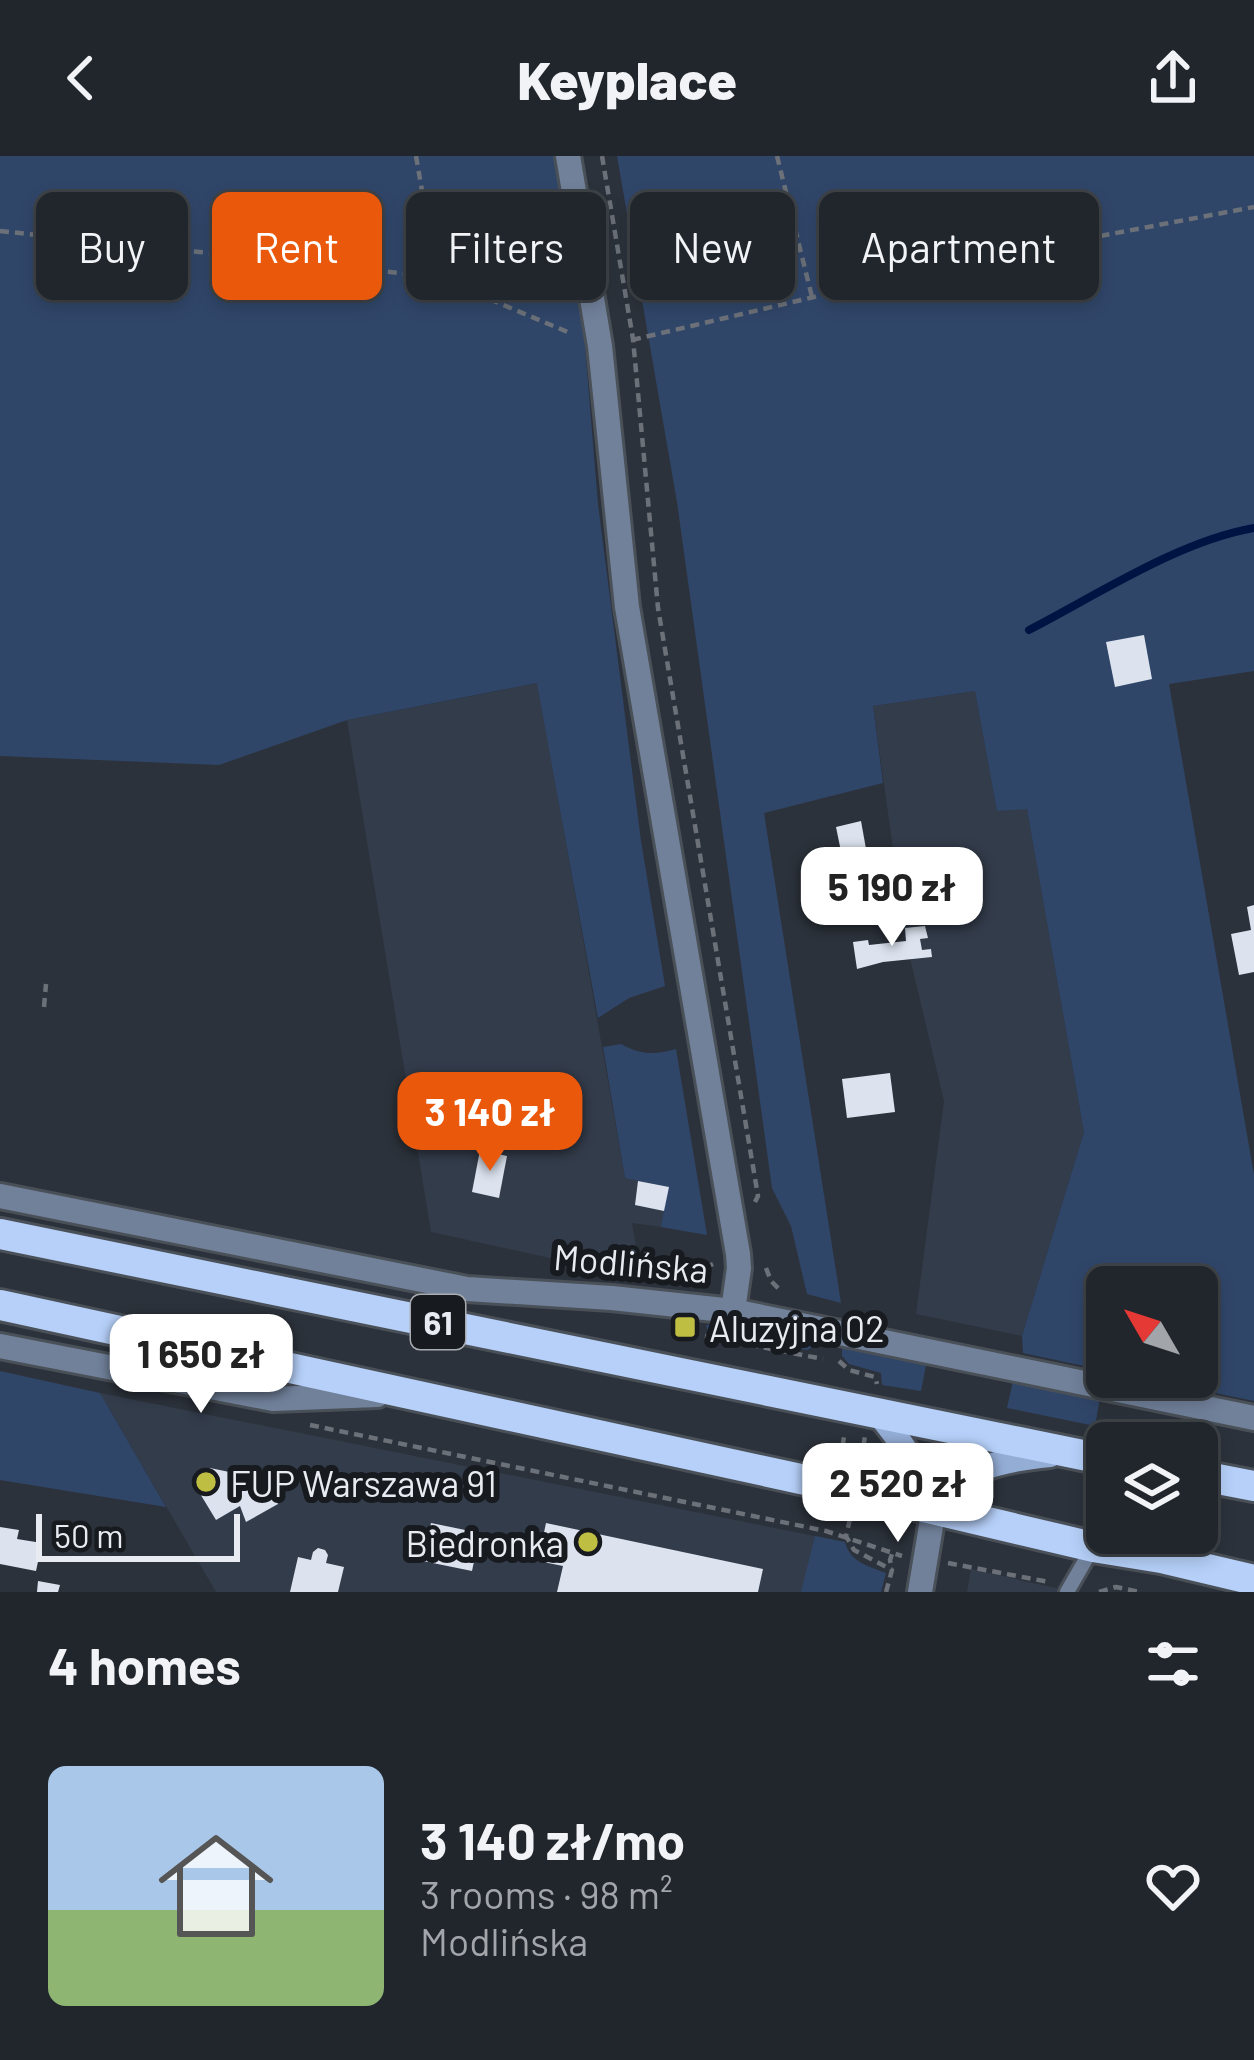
<!DOCTYPE html>
<html lang="en">
<head>
<meta charset="utf-8">
<style>
  :root { --surface:#21262c; --page:#292e34; --text:#f1f3f6; --muted:#a2a5a9; --line:#3e4348; --accent:#ea580c }
  body { margin:0; font-family:Barlow,sans-serif; background:var(--page); color:var(--text); height:100vh; display:flex; flex-direction:column; font-size:45px; white-space:nowrap }
  * { box-sizing:border-box; margin:0 }
  p { font-size:39px; color:var(--muted) }
  .icon { flex:none; width:66px; height:66px; fill:none; stroke:currentColor; stroke-width:2; stroke-linecap:round; stroke-linejoin:round }
  .map { position:relative; height:1436px; overflow:hidden }
  .sheet { display:flex; flex-direction:column; background:var(--surface); flex:1 }
  .sheet>* { flex:none }
  .guide { position:absolute; left:36px; top:36px; width:1182px; height:108px; display:flex; gap:24px }
  .needle { width:78px; rotate:309deg }
  .controls { position:absolute; left:1086px; top:1110px; display:grid; gap:24px }
  .controls a { display:grid; place-items:center; width:132px; height:132px; border-radius:18px; background:var(--surface); box-shadow:0 6px 18px #0003,0 0 0 3px var(--line); font-size:60px }
  .scale { position:absolute; left:36px; bottom:30px; width:204px; box-sizing:border-box; padding-left:12px; border:6px solid #e8ecf2; border-top:0; font-size:33px; line-height:42px; white-space:nowrap; color:#e8ecf2; -webkit-text-stroke:9px #171a1e; paint-order:stroke }
  .price { position:absolute; translate:-50% -102px; padding:0 27px; border-radius:24px; background:#fff; color:#222; font-size:39px; line-height:78px; filter:drop-shadow(0 3px 6px #0008) }
  .price::after { content:''; position:absolute; left:50%; top:72px; width:36px; height:27px; margin-left:-18px; background:inherit; clip-path:polygon(0 0,100% 0,50% 100%) }
  .price.current { background:var(--accent); color:#fff }
  ul { padding:0; list-style:none }
  li { display:flex; align-items:center; gap:36px; height:300px; padding:0 48px }
  li span { display:grid; place-items:center; flex:none; width:336px; height:240px; border-radius:18px; color:#555 }
  li>.icon { margin-inline-start:auto }
  span .icon { width:144px; height:144px; fill:#fffc; stroke-width:1 }
  li b { font-size:51px }
  h2 { display:flex; justify-content:space-between; align-items:center; height:144px; padding:0 48px; font-size:51px }
  .pill { padding:0 42px; border-radius:18px; background:var(--surface); box-shadow:0 6px 18px #0003,0 0 0 3px var(--line); font-size:42px; line-height:108px }
  .pill.current { background:var(--accent); color:#fff }
  header { display:flex; justify-content:space-between; align-items:center; height:156px; padding:0 48px; background:var(--surface); font-size:54px; font-weight:800 }
  .map>svg:first-child { display:block }
  .built { fill:#333c4b }
  .green { fill:#304669 }
  .lines { fill:none; stroke-linecap:round; stroke-linejoin:round }
  .stream { stroke:#001443; stroke-width:8 }
  .building { fill:#dce3ef }
  .lane-casing { stroke:#4a5058; stroke-width:20 }
  .street-casing { stroke:#4a5058; stroke-width:30 }
  .secondary-casing { stroke:#4a5058; stroke-width:30 }
  .primary-casing { stroke:#4a5058; stroke-width:36 }
  .path { stroke:#6c7179; stroke-width:4.5; stroke-dasharray:9 6; stroke-linecap:butt }
  .lane { stroke:#71819a; stroke-width:14 }
  .street { stroke:#71819a; stroke-width:24 }
  .secondary { stroke:#94add5; stroke-width:24 }
  .primary { stroke:#b6d0f9; stroke-width:30 }
  .poi-dot { fill:#bebe42; stroke:#171a1e; stroke-width:4.5 }
  .labels { text-anchor:middle; dominant-baseline:central; stroke-width:12; stroke-linejoin:round; paint-order:stroke }
  .shield { fill:#171a1e; stroke:#a9adb2; stroke-width:3 }
  .shield-label { font-size:33px; font-weight:bold; fill:#e8ecf2 }
  .street-label { font-size:36px; fill:#e8ecf2; stroke:#171a1e }
  .poi-label { font-size:36px; fill:#e8ecf2; stroke:#171a1e; text-anchor:start }
</style>
</head>
<body>
<header><svg class="icon" aria-label="back" viewBox="0 0 24 24"><path d="M15 5l-7 7 7 7"/></svg>Keyplace<svg class="icon" aria-label="share" viewBox="0 0 24 24"><path d="M12 15V3M7 8l5-5 5 5M5 13v7h14v-7"/></svg></header>
<div class="map">
<svg width="1254" height="1436" viewBox="0 0 1254 1436">
  <rect width="100%" height="100%" fill="#2c323b"/>
  <!-- built -->
  <g class="built">
    <path d="M538,527L625,1022L669,1031L661,1071L632,1067L640,1112L591,1111L431,1076L347,564Z"/>
    <path d="M975,535L997,654L1027,652L1084,976L1022,1180L916,1158L944,945L906,785L873,550Z"/>
    <path d="M100,1237L815,1380L810,1404L801,1436H216Z"/>
    <path d="M971,1413L1073,1436H967Z"/>
  </g>
  <!-- green -->
  <g class="green">
    <path d="M0,0H555L582,154L598,348L641,685L665,830L629,842L598,862L537,527L347,564L219,609L0,600Z"/>
    <path d="M617,0H1254V515L1169,528L1254,1019V1245L1138,1221H1197V1131H1107V1215L1023,1197L1022,1180L1084,976L1027,653L997,655L975,535L873,550L883,627L764,657L841,1147L807,1138L791,1070L772,1032L677,346Z"/>
    <path d="M621,888C641,899 654,899 676,893L707,1079L661,1071L668,1031L625,1022L603,891Z"/>
    <path d="M711,1167L812,1185L811,1192L807,1194L708,1175L706,1170Z"/>
    <path d="M842,1192L926,1209L921,1235L882,1229L881,1217L849,1208L842,1200Z"/>
    <path d="M0,1215L100,1237L166,1351L0,1324Z"/>
    <path d="M1013,1225L1100,1242L1095,1270L1007,1252Z"/>
    <path d="M815,1380L845,1386C850,1406 868,1410 886,1417L881,1436H801Z"/>
  </g>
  <g class="lines">
    <!-- stream -->
    <path class="stream" d="M1029,474C1097,439 1179,385 1254,372"/>
  </g>
  <!-- building -->
  <g class="building">
    <path d="M1144,479L1152,523L1115,531L1106,486Z"/>
    <path d="M861,665L870,715L846,720L836,671Z"/>
    <path d="M1254,749V816L1239,819L1231,778L1251,774L1247,751Z"/>
    <path d="M925,770L928,782L920,783L922,794L931,793L932,801L883,806L857,813L853,786L868,784L869,789L906,785L905,772Z"/>
    <path d="M890,917L895,956L847,962L842,923Z"/>
    <path d="M480,994L507,1000L499,1042L472,1036Z"/>
    <path d="M638,1025L669,1031L664,1055L635,1049Z"/>
    <path d="M210,1312L263,1323L278,1348L246,1366L240,1350L216,1364L196,1331L199,1319Z"/>
    <path d="M431,1367L480,1377L472,1415L423,1405Z"/>
    <path d="M546,1367L763,1413L758,1436H557L563,1410L538,1405Z"/>
    <path d="M0,1371L19,1374L17,1383L42,1387L36,1415L0,1408Z"/>
    <path d="M318,1392L325,1394L328,1399L326,1407L344,1411L338,1436H290L298,1401L311,1404L313,1396Z"/>
    <path d="M38,1425L60,1429L58,1436H37Z"/>
  </g>
  <g class="lines">
    <defs>
      <path id="lane" d="M1067,1436L1093,1391"/>
      <g id="street">
        <path d="M568,0L600,190L627,451L738,1098L739,1112L733,1155"/>
        <path d="M0,1040L467,1133L612,1142L733,1155L1254,1262"/>
        <path d="M0,1190L273,1243L377,1239"/>
        <path d="M920,1436L934,1352"/>
      </g>
      <g id="secondary">
        <path d="M876,1255C902,1285 921,1315 934,1352"/>
        <path d="M934,1352C967,1310 1000,1304 1050,1299"/>
      </g>
      <g id="primary">
        <path d="M0,1078L1107,1304"/>
        <path d="M0,1149L856,1335L1093,1391L1161,1402L1254,1424"/>
        <path d="M1197,1319L1254,1330"/>
      </g>
    </defs>
    <!-- lane casing -->
    <use href="#lane" class="lane-casing"/>
    <!-- street casing -->
    <use href="#street" class="street-casing"/>
    <!-- secondary casing -->
    <use href="#secondary" class="secondary-casing"/>
    <!-- primary casing -->
    <use href="#primary" class="primary-casing"/>
    <!-- path -->
    <g class="path">
      <path d="M416,0L437,121L570,177"/>
      <path d="M602,0L633,183L658,452L758,1040L755,1046"/>
      <path d="M777,0L812,141"/>
      <path d="M0,75L437,121"/>
      <path d="M632,184L962,106L1254,51"/>
      <path d="M44,851L46,828"/>
      <path d="M766,1112L771,1125L782,1136"/>
      <path d="M680,1123L713,1108"/>
      <path d="M705,1180L823,1203"/>
      <path d="M839,1205L849,1214L875,1221L877,1228"/>
      <path d="M310,1269L826,1375L902,1400"/>
      <path d="M840,1305L844,1281"/>
      <path d="M861,1305L865,1280"/>
      <path d="M850,1363L846,1380L854,1394L892,1414"/>
      <path d="M948,1407L1049,1426"/>
      <path d="M886,1436L892,1414L890,1404L893,1395"/>
      <path d="M1099,1436L1116,1431L1140,1436"/>
    </g>
    <!-- lane -->
    <use href="#lane" class="lane"/>
    <!-- street -->
    <use href="#street" class="street"/>
    <!-- secondary -->
    <use href="#secondary" class="secondary"/>
    <!-- primary -->
    <use href="#primary" class="primary"/>
  </g>
  <!-- markers -->
  <g class="poi-dot">
    <rect x="673" y="1159" width="24" height="24" rx="6"/>
    <circle cx="206" cy="1326" r="12"/>
    <circle cx="588" cy="1386" r="12"/>
  </g>
  <g class="labels">
    <!-- shield labels -->
    <rect class="shield" x="411" y="1139" width="54" height="54" rx="9"/>
    <g class="shield-label">
      <text x="438" y="1166">61</text>
    </g>
    <!-- street labels -->
    <g class="street-label">
      <text transform="translate(631 1106) rotate(5)">Modlińska</text>
    </g>
    <!-- poi labels -->
    <g class="poi-label">
      <text x="709" y="1171">Aluzyjna 02</text>
      <text x="230" y="1326">FUP Warszawa 91</text>
      <text x="564" y="1386" text-anchor="end">Biedronka</text>
    </g>
  </g>
</svg>
<div class="controls">
<a><svg class="needle" viewBox="-14 -14 28 28"><path d="M0-13l5 13h-10z" fill="#e53935"/><path d="M0 13l5-13h-10z" fill="#a2a5a9"/></svg></a>
<a><svg class="icon" aria-label="layers" viewBox="0 0 24 24"><path d="M12 4l9 5-9 5-9-5zM3 14l9 5 9-5"/></svg></a>
</div>
<div class="scale">50 m</div>
<b class="price" style="left:892px;top:793px">5 190 zł</b>
<b class="price current" style="left:490px;top:1018px">3 140 zł</b>
<b class="price" style="left:201px;top:1260px">1 650 zł</b>
<b class="price" style="left:898px;top:1389px">2 520 zł</b>
<div class="guide">
<a class="pill">Buy</a>
<a class="pill current">Rent</a>
<a class="pill">Filters</a>
<a class="pill">New</a>
<a class="pill">Apartment</a>
</div>
</div>
<section class="sheet">
<h2>4 homes<svg class="icon" aria-label="filters" viewBox="0 0 24 24"><path d="M4 7h16M4 17h16"/><circle cx="9" cy="7" r="2"/><circle cx="15" cy="17" r="2"/></svg></h2>
<ul>
<li><span style="background:linear-gradient(#a9c7e8 60%,#8fb573 0)"><svg class="icon" aria-label="home" viewBox="0 0 24 24"><path d="M3 11l9-7 9 7M6 9v11h12V9"/></svg></span><div><b>3 140 zł/mo</b><p>3 rooms · 98 m²</p><p>Modlińska</p></div><svg class="icon" aria-label="heart" viewBox="0 0 24 24"><path d="M12 20l-8-8c-3-5 5-10 8-4 3-6 11-1 8 4z"/></svg></li>
</ul>
</section>
</body>
</html>
